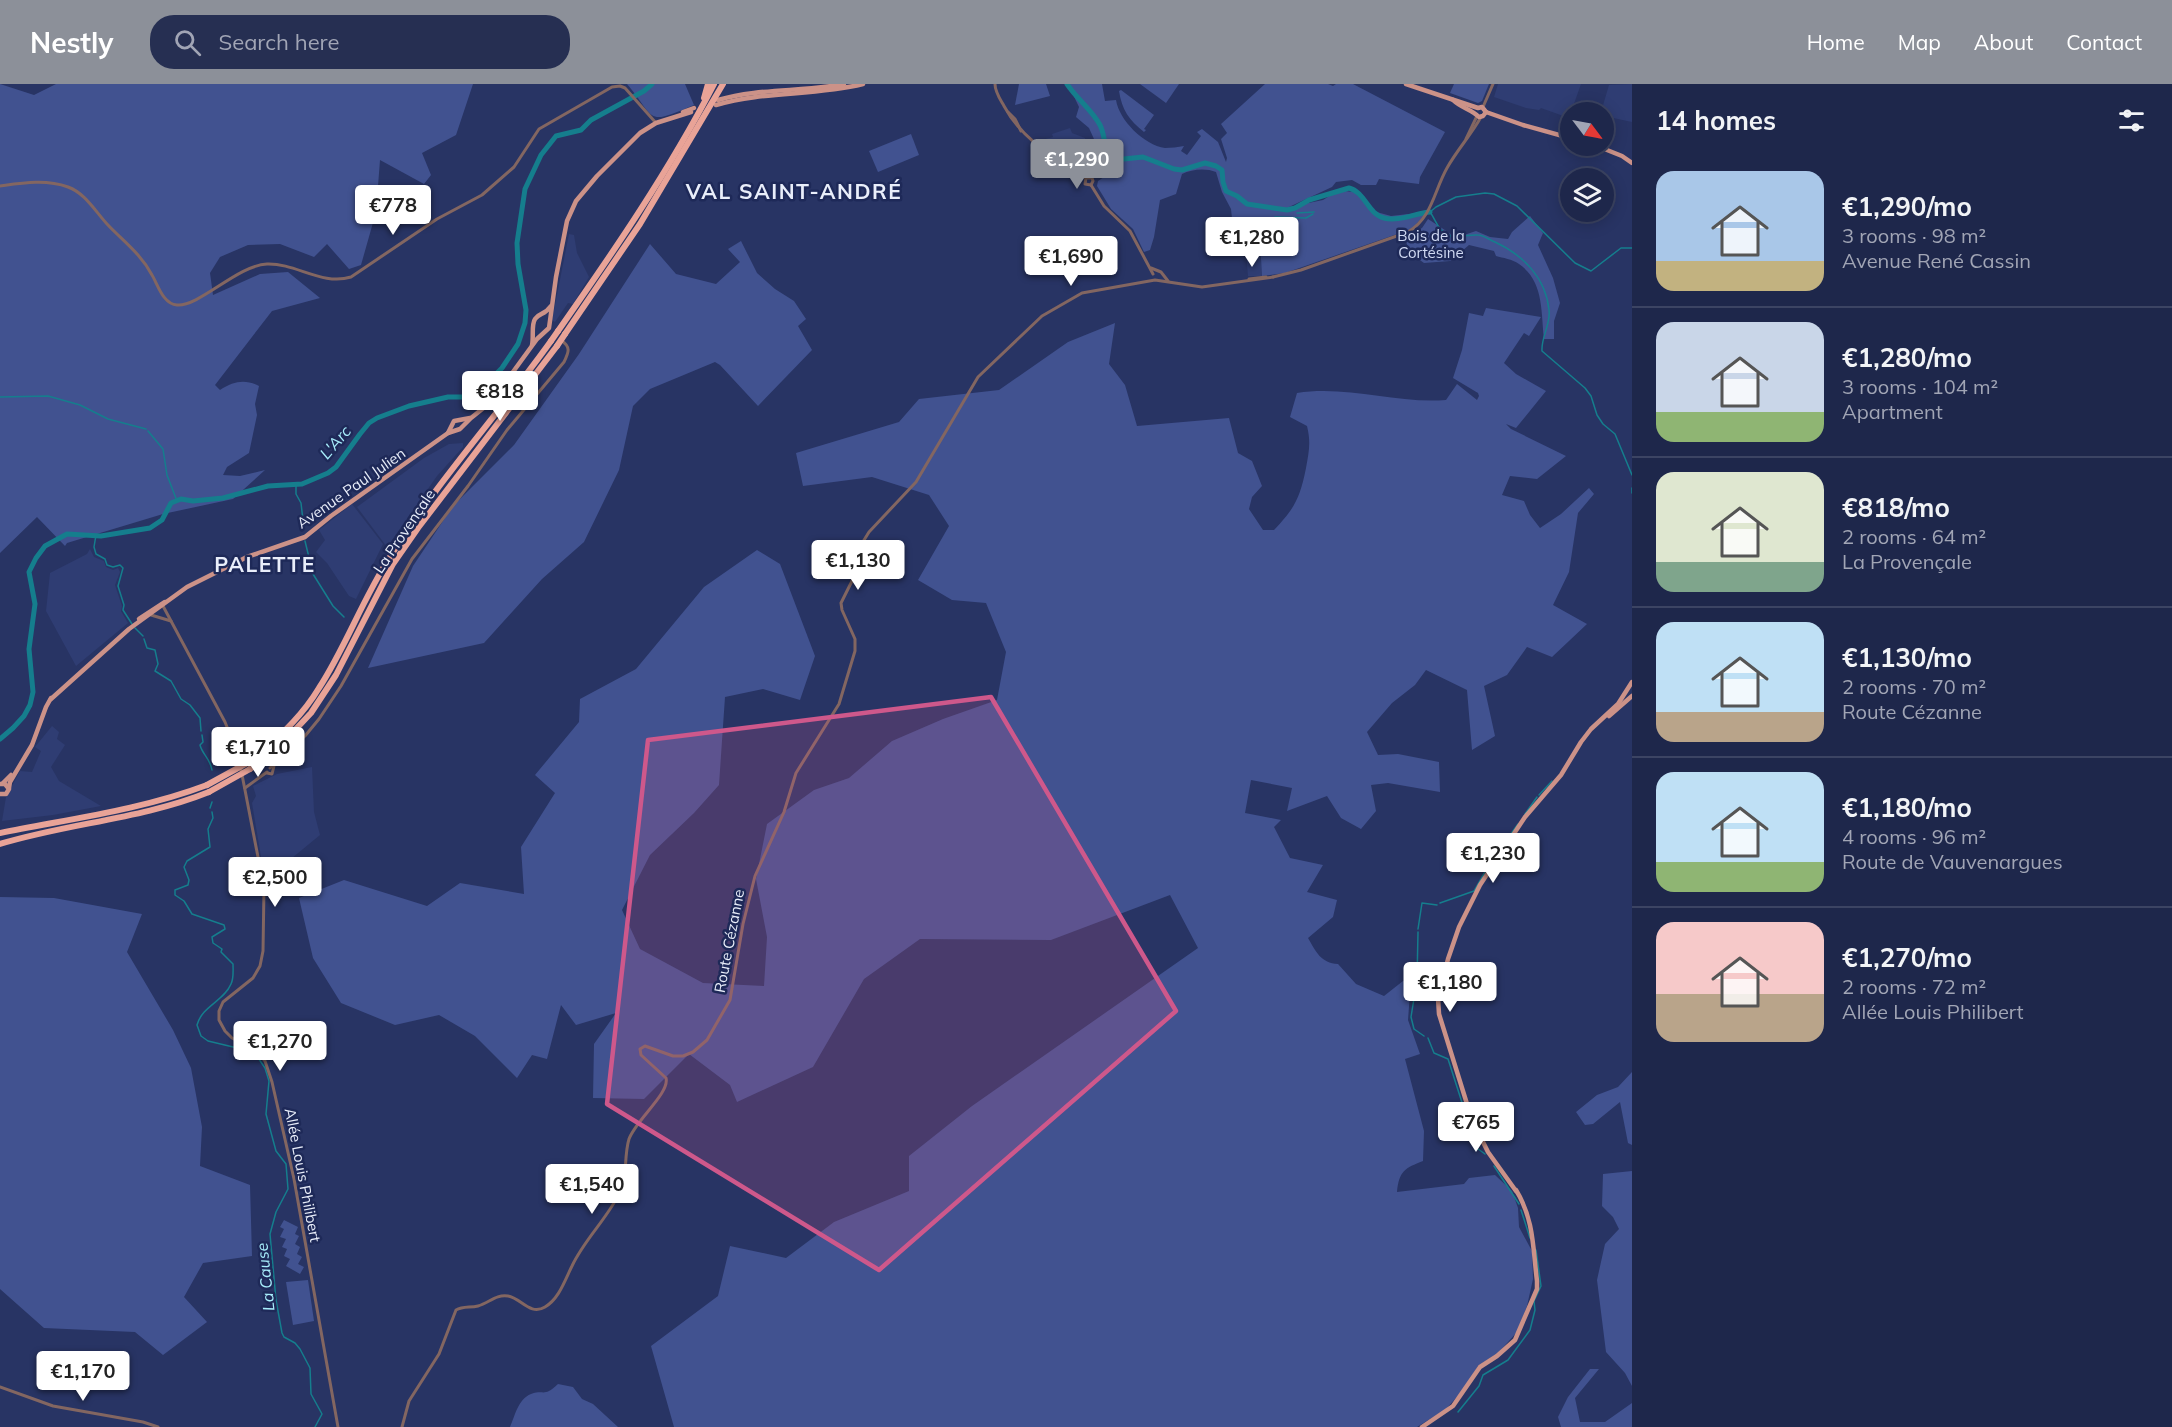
<!DOCTYPE html>
<html lang="en">
<head>
<meta charset="utf-8">
<style>
  :root { --surface:#1e274b; --page:#262f52; --text:#f1f3f6; --muted:#a1a5b5; --line:#3c4463; --accent:#8c9099 }
  body { margin:0; font-family:Mulish,sans-serif; background:var(--page); color:var(--text); height:100vh; display:flex; flex-direction:column; font-size:22px; white-space:nowrap }
  * { box-sizing:border-box; margin:0 }
  p { font-size:20px; color:var(--muted) }
  .icon { flex:none; width:33px; height:33px; fill:none; stroke:currentColor; stroke-width:2; stroke-linecap:round; stroke-linejoin:round }
  .map { position:relative; flex:1; overflow:hidden }
  .drawer { display:flex; flex-direction:column; background:var(--surface); width:540px }
  .drawer>* { flex:none }
  .needle { width:39px; rotate:122deg }
  .buttons { position:absolute; left:1560px; top:18px; display:grid; gap:12px }
  .buttons a { display:grid; place-items:center; width:54px; height:54px; border-radius:50%; background:var(--surface); box-shadow:0 3px 15px #0003,0 0 0 2px var(--line); font-size:30px }
  .price { position:absolute; translate:-50% -51px; padding:0 14px; border-radius:6px; background:#fff; color:#222; font-size:20px; line-height:39px; filter:drop-shadow(0 2px 3px #0008) }
  .price::after { content:''; position:absolute; left:50%; top:36px; width:18px; height:14px; margin-left:-9px; background:inherit; clip-path:polygon(0 0,100% 0,50% 100%) }
  .price.current { background:var(--accent); color:#fff }
  ul { padding:0; list-style:none }
  li { display:flex; align-items:center; gap:18px; height:150px; padding:0 24px }
  li+li { border-top:2px solid var(--line) }
  li span { display:grid; place-items:center; flex:none; width:168px; height:120px; border-radius:18px; color:#555 }
  li>.icon { margin-inline-start:auto }
  span .icon { width:72px; height:72px; fill:#fffc; stroke-width:1 }
  li b { font-size:26px }
  h2 { display:flex; justify-content:space-between; align-items:center; height:72px; padding:0 24px; font-size:26px }
  header { display:flex; align-items:center; gap:36px; box-sizing:border-box; height:84px; padding:0 30px; background:var(--accent); color:#fff }
  header strong { font-size:28px }
  nav { display:flex; gap:33px; margin-inline-start:auto; font-size:21px }
  .search { width:420px; height:54px; background:var(--page); display:flex; align-items:center; gap:15px; box-sizing:border-box; padding:0 21px; border-radius:24px; color:var(--muted); font-size:22px }
  main { display:flex; flex:1; min-height:0 }
  .map>svg:first-child { display:block }
  .built { fill:#2f3d73 }
  .green { fill:#415290 }
  .lines { fill:none; stroke-linecap:round; stroke-linejoin:round }
  .stream { stroke:#157e8d; stroke-width:1.5 }
  .river { stroke:#157e8d; stroke-width:5 }
  .minor { stroke:#836661; stroke-width:3 }
  .major { stroke:#cc9288; stroke-width:4.5 }
  .highway { stroke:#e9a397; stroke-width:6 }
  .highway-bridge { stroke:#e9a397; stroke-width:6 }
  .marked { fill:#ce588b; fill-opacity:0.2; stroke:#ce588b; stroke-width:4.5; stroke-linejoin:round }
  .labels { text-anchor:middle; dominant-baseline:central; stroke-width:5; stroke-linejoin:round; paint-order:stroke }
  .park-label { font-size:15px; fill:#d1daf3; stroke:#1e2958 }
  .street-label { font-size:15px; fill:#e9eefa; stroke:#1e2958 }
  .water-label { font-size:16px; font-style:italic; fill:#a8eefc; stroke:#1e2958 }
  .district-label { font-size:21px; font-weight:bold; letter-spacing:1.5px; fill:#e9eefa; stroke:#1e2958 }
</style>
</head>
<body>
<header>
<strong>Nestly</strong>
<div class="search"><svg class="icon" aria-label="search" viewBox="0 0 24 24"><circle cx="10" cy="10" r="6"/><path d="M15 15l6 6"/></svg>Search here</div>
<nav><a>Home</a><a>Map</a><a>About</a><a>Contact</a></nav>
</header>
<main>
<div class="map">
<svg width="1632" height="1343" viewBox="0 0 1632 1343">
  <rect width="100%" height="100%" fill="#283464"/>
  <!-- built -->
  <g class="built">
    <path d="M1498,0H1581L1569,34L1541,24L1539,26L1526,24L1494,13Z"/>
    <path d="M1632,0V38L1604,32V28H1601L1609,1Z"/>
    <path d="M1070,44L1072,49L1085,54V72L1070,81L1040,59L1043,58L1042,56L1053,53L1052,50Z"/>
    <path d="M1248,138L1259,141L1262,192H1248L1245,156L1236,157V143L1241,139Z"/>
    <path d="M569,150L574,151L577,169L589,193L573,220L568,219L555,238L552,236Z"/>
    <path d="M463,359V363L437,392L387,463L357,423L424,374L449,360Z"/>
    <path d="M352,420L383,460L356,515L349,512L327,479L316,468L325,456L319,446Z"/>
    <path d="M90,465L94,473L104,477L106,483L113,486L118,484L120,488L115,501L122,522L121,527L128,539L76,582L46,527L50,489L87,470Z"/>
    <path d="M52,642L59,648L57,655L65,661L51,683L59,697L101,722L53,731L2,737L6,713L20,687L32,688L41,667L35,663Z"/>
    <path d="M312,683L314,728L320,751L269,793L264,791L252,719L256,712L253,702L277,690Z"/>
  </g>
  <!-- green -->
  <g class="green">
    <path d="M0,0L34,11L56,0H473L456,51L422,69L431,91L424,100L380,76L376,128L361,181L349,185L327,160L314,173L280,160L248,161L220,173L210,189L213,211L260,190L288,188L320,214L272,227L215,301L220,306C234,297 245,295 259,302L255,320L257,331L249,369L227,383L223,391L240,392L265,386L233,415L163,430L67,459L65,462L37,433L0,469Z"/>
    <path d="M627,0H685L694,21C645,42 657,36 627,0Z"/>
    <path d="M1019,0H1046L1050,12L1015,21Z"/>
    <path d="M1068,0H1102L1105,17L1116,16C1119,36 1144,61 1165,64C1171,64 1178,63 1184,62L1181,67L1187,71L1201,52L1197,48L1202,45L1218,58L1226,78L1227,74L1221,55L1227,49L1221,40L1265,0H1328L1333,2L1336,0H1353L1445,48L1420,93L1419,100L1379,95L1376,101H1361L1352,96L1336,98L1332,103L1289,123L1323,116L1339,106L1359,109L1373,127L1391,132L1427,128L1413,144L1406,147L1285,189L1262,192L1259,141C1247,138 1243,139 1233,144L1231,125L1222,108L1216,88C1206,84 1192,85 1182,90L1176,110L1160,116L1154,153L1150,166L1144,168L1133,145L1111,125L1097,102L1098,97L1107,91L1108,86L1089,44L1076,33L1079,23Z"/>
    <path d="M1140,0H1179L1166,19Z"/>
    <path d="M1454,0H1489L1482,17L1478,19L1450,9Z"/>
    <path d="M1121,6L1154,31L1144,45L1146,46L1144,48C1129,36 1122,26 1119,7Z"/>
    <path d="M911,50L919,71L878,88L869,67Z"/>
    <path d="M1530,132L1543,149L1538,161L1553,194L1560,219L1554,237V255H1544C1541,228 1544,197 1519,180C1512,175 1503,174 1496,172L1494,167L1469,161L1450,177L1424,179L1410,169L1404,152L1422,144L1428,135L1451,150L1464,151L1476,147L1490,153L1508,155L1512,148Z"/>
    <path d="M741,157L757,189L775,205L794,217L806,235L798,242L812,266L758,322L720,281L715,278L650,305L633,322L619,386L584,458L542,495L484,559L368,584L413,482L453,422L514,361L579,270L650,160L676,190L716,200L740,178L728,165Z"/>
    <path d="M1486,224L1541,233L1529,252L1524,249L1504,279L1516,290L1546,307L1516,344L1506,340L1511,345L1566,372L1537,395L1510,392L1502,411L1524,417L1530,431L1540,444L1561,430L1589,404L1594,410L1578,429L1569,488L1553,521L1587,540L1552,573L1527,563L1507,591L1484,602L1495,652L1472,666L1467,606L1426,586L1415,601L1392,619L1367,648L1378,671L1398,670L1439,678L1440,708L1388,699L1371,701L1376,727L1361,745L1341,734L1327,712L1287,727L1292,704L1251,696L1245,729L1281,736L1274,743L1290,774L1323,781L1307,808L1337,816L1333,833L1308,854C1316,868 1321,879 1338,880L1356,900L1384,912L1403,897L1411,896L1408,936L1420,970L1405,975L1424,1047L1423,1077C1405,1084 1399,1087 1397,1108L1464,1100L1469,1094L1495,1091L1512,1107L1518,1124L1519,1143L1532,1167L1533,1195L1527,1222L1517,1248L1499,1268L1478,1282L1464,1305L1446,1325L1417,1343H674L651,1262L718,1212L730,1162L786,1174L834,1138L909,1107V1072L972,1022L1198,864L1170,811L1051,856L920,855L864,895L813,983L737,1018L730,1001L689,970L644,1015L593,1014L594,960L616,929L576,941L561,921L547,975L532,971L517,994L475,952L439,931L395,941L341,919L313,874L299,814L344,796L427,822L460,799L524,810L521,763L555,709L535,691L579,638L580,615L636,585L704,503L757,466L780,480L815,572L800,616L763,605L725,613L719,701L694,729L650,771L622,826L640,865L703,899L764,902L767,853L756,795L767,740L814,706L849,694L892,657L943,635L997,616L1006,568L986,519L952,516L918,496L949,442L929,411L872,393L803,402L796,369L899,338L919,315L999,306L1068,258L1115,239L1109,280L1125,301L1137,342L1229,334L1238,369L1252,377L1262,402L1252,413L1249,425L1263,446H1274C1295,424 1300,414 1306,384C1309,368 1311,358 1307,342L1290,333L1297,309C1347,301 1397,320 1446,316L1457,300L1477,316L1479,312L1478,309L1453,294L1462,266L1469,229L1483,232Z"/>
    <path d="M0,813L54,814L142,830L127,868L173,946L191,984L202,1043L200,1082L250,1101L252,1172L203,1179L184,1213L207,1238L163,1271L135,1248L44,1244L0,1205Z"/>
    <path d="M1632,988V1061L1628,1059L1620,1018L1593,1040L1585,1041L1576,1028L1597,1011L1618,1003Z"/>
    <path d="M1632,1087V1302L1625,1289L1606,1268L1597,1196L1605,1160L1619,1145L1613,1133L1602,1122L1603,1090Z"/>
    <path d="M284,1136L298,1143L295,1150L299,1152L295,1160L300,1163L297,1170L302,1173L298,1180L304,1183L300,1190L286,1182L290,1175L284,1172L287,1165L282,1163L286,1155L280,1153L284,1145L280,1143Z"/>
    <path d="M308,1196L314,1237L293,1241L286,1198Z"/>
    <path d="M1590,1285H1599L1575,1314L1580,1338H1605L1632,1319V1343H1561L1558,1333L1568,1313Z"/>
    <path d="M558,1300L573,1303L582,1315L593,1320L618,1343H510C515,1332 518,1315 531,1310C545,1305 543,1314 558,1300Z"/>
  </g>
  <g class="lines">
    <!-- stream -->
    <g class="stream">
      <path d="M1297,129L1314,128"/>
      <path d="M1275,133L1306,134L1313,130"/>
      <path d="M1632,164H1621L1591,187L1575,179L1517,122L1494,110L1485,109L1456,113L1436,123L1430,128C1436,136 1437,145 1446,150C1456,156 1467,150 1478,151C1484,151 1489,156 1495,158C1523,171 1546,194 1549,226C1551,240 1541,253 1542,267L1585,304L1591,312L1597,331L1603,340L1615,350L1632,391"/>
      <path d="M0,313L48,312L80,321L108,335L146,345"/>
      <path d="M148,347L163,365L167,391L177,417"/>
      <path d="M296,401V410L301,419L304,445"/>
      <path d="M1632,404V409"/>
      <path d="M96,451L94,463L96,470L105,475L107,481L113,483L120,481L123,484L118,502L124,521L123,526L132,540"/>
      <path d="M305,457L313,490L333,522L344,533"/>
      <path d="M135,544L143,552"/>
      <path d="M144,555L147,564L155,566L158,580L155,587L171,597L181,615L190,621L200,634L201,647"/>
      <path d="M202,651L203,658L200,661C202,670 210,674 212,686"/>
      <path d="M1539,711L1552,697"/>
      <path d="M210,724L212,718"/>
      <path d="M212,728L213,734L208,745L210,763L187,777L184,783L189,796L188,801L175,806V811L184,817L192,830L224,841L225,845L212,853L213,859L222,865L221,868L233,880C233,886 234,894 231,900C224,917 202,922 197,941L201,952L208,957L254,968L265,984L269,997L266,1030L276,1067L286,1080L288,1105L276,1128L270,1150L276,1216L282,1249L284,1253L295,1259L300,1265L310,1284L311,1310L322,1330L315,1343"/>
      <path d="M1525,730L1537,713"/>
      <path d="M1440,819L1474,807L1490,779L1518,740"/>
      <path d="M1418,845L1422,819L1437,821"/>
      <path d="M1418,848L1417,896L1411,933L1414,945L1424,952"/>
      <path d="M1428,954L1434,969L1448,975L1466,1031L1474,1052V1062L1485,1070"/>
      <path d="M1494,1082L1519,1120"/>
      <path d="M1521,1126L1530,1154"/>
      <path d="M1458,1328L1479,1302L1483,1291L1508,1276L1530,1246L1535,1226L1534,1217L1541,1202L1536,1166"/>
    </g>
    <!-- river -->
    <g class="river">
      <path d="M1067,0C1077,15 1092,26 1100,41C1106,52 1103,69 1114,76L1143,73L1174,85L1182,86L1205,79L1216,82L1222,86L1223,98L1226,107L1237,112L1247,120L1287,126L1295,124L1309,116L1349,104C1365,108 1368,130 1384,134C1398,138 1416,129 1430,128"/>
      <path d="M0,655L13,644L24,632L30,621L33,608L29,565L35,520L29,488L36,474L45,462L67,450L101,452L150,444L162,436L171,419L181,415L193,417L223,414L268,402L302,400L328,389L336,383L360,350L369,339L377,334L409,322L448,313H464L483,303L502,284L518,260L525,239L526,226L518,180L517,159L525,105L541,71L556,52L581,46L591,36L644,7L652,0"/>
    </g>
    <!-- minor -->
    <g class="minor">
      <path d="M995,0C995,8 1000,15 1004,22C1022,56 1054,73 1086,94H1092L1093,97L1091,101"/>
      <path d="M1483,23L1493,0"/>
      <path d="M1008,28L1015,35L1021,47"/>
      <path d="M1466,55L1477,32"/>
      <path d="M1086,94L1085,100L1091,101"/>
      <path d="M1091,101L1104,122L1130,147L1153,190"/>
      <path d="M0,102C22,99 46,95 68,103C85,109 95,127 107,140C123,157 141,170 152,191C158,201 163,220 177,221C199,223 238,181 267,180C296,179 322,202 351,193L437,135L482,111L514,83L539,45L612,3L620,2L625,4L656,39"/>
      <path d="M1151,184L1161,188L1168,197"/>
      <path d="M1273,193L1301,186L1408,148C1432,134 1434,107 1447,84C1457,66 1471,51 1481,33"/>
      <path d="M1249,195L1266,193"/>
      <path d="M163,522L225,638L238,670L264,804L263,867L260,882L253,894L223,918L219,927V936L225,947L232,954L258,968L265,977L272,998L294,1095L338,1343"/>
      <path d="M151,531L171,537"/>
      <path d="M270,684L305,652L319,635L341,602L412,475L468,402L507,346L564,278C569,268 571,263 561,256"/>
      <path d="M267,689L272,690L274,682"/>
      <path d="M245,704L267,688"/>
      <path d="M0,1303L53,1322L143,1338L158,1343"/>
      <path d="M402,1343L409,1317L439,1270L456,1226C463,1222 470,1224 478,1222C489,1219 496,1210 508,1212C521,1214 530,1232 545,1223C559,1215 565,1196 572,1182C585,1154 610,1132 622,1104C627,1092 624,1071 629,1055C636,1036 670,1009 666,994L641,971L640,965L645,962L673,972H683L693,968L707,956L730,916L743,840L755,792L784,728L796,689L839,620L855,567V555L842,526L841,519L852,497L861,461L869,448L916,398L978,293L1042,232L1082,209L1155,196L1202,203L1273,193"/>
    </g>
    <!-- major -->
    <g class="major">
      <path d="M1406,0L1478,24L1482,23L1486,28"/>
      <path d="M718,16C759,4 802,8 844,0"/>
      <path d="M1453,16C1461,24 1471,25 1479,33L1483,32L1486,28"/>
      <path d="M716,21C764,7 814,12 863,0"/>
      <path d="M683,28L694,24"/>
      <path d="M1486,28L1523,41L1570,54"/>
      <path d="M1597,62L1622,72L1632,79"/>
      <path d="M532,261C534,253 531,241 535,235C540,228 544,232 551,222"/>
      <path d="M448,349L454,337L470,334"/>
      <path d="M139,535L165,518"/>
      <path d="M51,615L129,545L187,503L247,473L305,453L331,432L448,349L460,345L471,334L491,318L537,255L549,244L556,193L567,137L576,117L597,92L640,49L656,39L691,28"/>
      <path d="M1609,632L1632,612"/>
      <path d="M3,699L11,691"/>
      <path d="M0,700H5L9,705L6,710H0"/>
      <path d="M9,704L10,698L32,661L46,623L51,614"/>
      <path d="M1516,1107L1488,1068L1472,1036L1439,930L1438,914L1448,875L1459,843L1480,801L1525,733L1561,691L1581,658L1591,645L1618,620L1632,598"/>
      <path d="M1422,1343L1453,1322L1480,1283L1497,1272L1515,1256L1537,1205V1197C1533,1165 1534,1135 1516,1106"/>
    </g>
    <!-- highway -->
    <g class="highway">
      <path d="M704,14L708,0"/>
      <path d="M558,247C614,167 669,87 714,0"/>
      <path d="M565,250L640,140L723,0"/>
      <path d="M247,679C275,658 301,634 319,604C345,564 362,517 388,476C436,399 498,331 551,257"/>
      <path d="M250,685L280,662L311,629L336,591L393,480L418,444L557,262"/>
      <path d="M0,749C69,735 141,726 207,701"/>
      <path d="M0,760C69,739 142,735 209,708"/>
    </g>
    <!-- highway-bridge -->
    <g class="highway-bridge">
      <path d="M551,257L558,247"/>
      <path d="M557,262L565,250"/>
      <path d="M207,701L247,679"/>
      <path d="M209,708L250,685"/>
    </g>
  </g>
  <!-- marked area -->
  <path class="marked" d="M991,613L1176,927L879,1186L607,1020L648,656Z"/>
  <g class="labels">
    <!-- park labels -->
    <g class="park-label">
      <text x="1431" y="151">Bois de la<tspan x="1431" dy="17">Cortésine</tspan></text>
    </g>
    <!-- street labels -->
    <g class="street-label">
      <text transform="translate(351 404) rotate(-35)">Avenue Paul Julien</text>
      <text transform="translate(404 447) rotate(-56)">La Provençale</text>
      <text transform="translate(729 857) rotate(-79)">Route Cézanne</text>
      <text transform="translate(303 1091) rotate(79)">Allée Louis Philibert</text>
    </g>
    <!-- water labels -->
    <g class="water-label">
      <text transform="translate(335 358) rotate(-49)">L'Arc</text>
      <text transform="translate(265 1193) rotate(-96)">La Cause</text>
    </g>
    <!-- district labels -->
    <g class="district-label">
      <text x="794" y="107">VAL SAINT-ANDRÉ</text>
      <text x="265" y="480">PALETTE</text>
    </g>
  </g>
</svg>
<div class="buttons">
<a><svg class="needle" viewBox="-14 -14 28 28"><path d="M0-13l5 13h-10z" fill="#e53935"/><path d="M0 13l5-13h-10z" fill="#a1a5b5"/></svg></a>
<a><svg class="icon" aria-label="layers" viewBox="0 0 24 24"><path d="M12 4l9 5-9 5-9-5zM3 14l9 5 9-5"/></svg></a>
</div>
<b class="price current" style="left:1077px;top:106px">€1,290</b>
<b class="price" style="left:393px;top:152px">€778</b>
<b class="price" style="left:1252px;top:184px">€1,280</b>
<b class="price" style="left:1071px;top:203px">€1,690</b>
<b class="price" style="left:500px;top:338px">€818</b>
<b class="price" style="left:858px;top:507px">€1,130</b>
<b class="price" style="left:258px;top:694px">€1,710</b>
<b class="price" style="left:1493px;top:800px">€1,230</b>
<b class="price" style="left:275px;top:824px">€2,500</b>
<b class="price" style="left:1450px;top:929px">€1,180</b>
<b class="price" style="left:280px;top:988px">€1,270</b>
<b class="price" style="left:1476px;top:1069px">€765</b>
<b class="price" style="left:592px;top:1131px">€1,540</b>
<b class="price" style="left:83px;top:1318px">€1,170</b>
</div>
<section class="drawer">
<h2>14 homes<svg class="icon" aria-label="filters" viewBox="0 0 24 24"><path d="M4 7h16M4 17h16"/><circle cx="9" cy="7" r="2"/><circle cx="15" cy="17" r="2"/></svg></h2>
<ul>
<li><span style="background:linear-gradient(#a9c7e8 75%,#c2b280 0)"><svg class="icon" aria-label="home" viewBox="0 0 24 24"><path d="M3 11l9-7 9 7M6 9v11h12V9"/></svg></span><div><b>€1,290/mo</b><p>3 rooms · 98 m²</p><p>Avenue René Cassin</p></div></li>
<li><span style="background:linear-gradient(#c9d6e8 75%,#8fb573 0)"><svg class="icon" aria-label="home" viewBox="0 0 24 24"><path d="M3 11l9-7 9 7M6 9v11h12V9"/></svg></span><div><b>€1,280/mo</b><p>3 rooms · 104 m²</p><p>Apartment</p></div></li>
<li><span style="background:linear-gradient(#dfe7d0 75%,#7fa58c 0)"><svg class="icon" aria-label="home" viewBox="0 0 24 24"><path d="M3 11l9-7 9 7M6 9v11h12V9"/></svg></span><div><b>€818/mo</b><p>2 rooms · 64 m²</p><p>La Provençale</p></div></li>
<li><span style="background:linear-gradient(#bfe0f5 75%,#b9a48a 0)"><svg class="icon" aria-label="home" viewBox="0 0 24 24"><path d="M3 11l9-7 9 7M6 9v11h12V9"/></svg></span><div><b>€1,130/mo</b><p>2 rooms · 70 m²</p><p>Route Cézanne</p></div></li>
<li><span style="background:linear-gradient(#bfe0f5 75%,#8fb573 0)"><svg class="icon" aria-label="home" viewBox="0 0 24 24"><path d="M3 11l9-7 9 7M6 9v11h12V9"/></svg></span><div><b>€1,180/mo</b><p>4 rooms · 96 m²</p><p>Route de Vauvenargues</p></div></li>
<li><span style="background:linear-gradient(#f6c9c9 60%,#b9a48a 0)"><svg class="icon" aria-label="home" viewBox="0 0 24 24"><path d="M3 11l9-7 9 7M6 9v11h12V9"/></svg></span><div><b>€1,270/mo</b><p>2 rooms · 72 m²</p><p>Allée Louis Philibert</p></div></li>
</ul>
</section>
</main>
</body>
</html>
